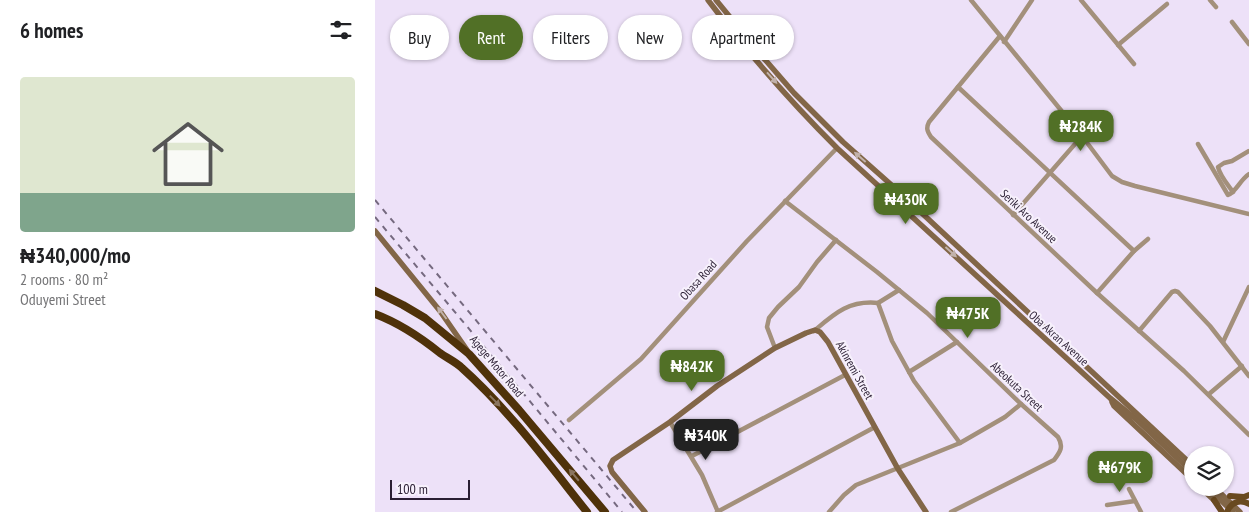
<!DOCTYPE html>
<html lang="en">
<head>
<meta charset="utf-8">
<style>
  :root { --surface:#fff; --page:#f2f2f2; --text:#202124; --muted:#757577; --line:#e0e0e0; --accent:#517026 }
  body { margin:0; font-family:"PT Sans Narrow",sans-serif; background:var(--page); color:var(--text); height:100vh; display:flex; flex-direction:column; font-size:19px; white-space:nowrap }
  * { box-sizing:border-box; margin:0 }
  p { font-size:16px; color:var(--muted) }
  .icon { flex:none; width:28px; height:28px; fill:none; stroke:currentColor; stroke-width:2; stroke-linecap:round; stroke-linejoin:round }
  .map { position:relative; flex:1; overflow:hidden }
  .drawer { display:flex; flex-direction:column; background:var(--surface); width:375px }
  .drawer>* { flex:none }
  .hud { position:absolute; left:15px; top:15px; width:475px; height:45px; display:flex; gap:10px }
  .buttons { position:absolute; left:809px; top:446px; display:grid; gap:10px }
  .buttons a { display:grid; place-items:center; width:50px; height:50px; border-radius:50%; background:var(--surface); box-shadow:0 1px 4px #0004; font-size:25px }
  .scale { position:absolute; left:15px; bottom:12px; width:80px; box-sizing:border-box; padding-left:5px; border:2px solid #2a1e33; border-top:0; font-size:14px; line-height:18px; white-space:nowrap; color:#2a1e33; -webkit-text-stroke:4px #f7f1fc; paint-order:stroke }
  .price { position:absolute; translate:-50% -42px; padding:0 11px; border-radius:10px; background:var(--accent); color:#fff; font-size:16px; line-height:32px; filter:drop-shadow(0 1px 2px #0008) }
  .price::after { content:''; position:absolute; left:50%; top:30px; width:15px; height:11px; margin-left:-8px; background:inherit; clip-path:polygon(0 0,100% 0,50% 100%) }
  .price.current { background:#222; color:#fff }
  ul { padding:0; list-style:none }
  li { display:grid; align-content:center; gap:10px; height:265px; padding:0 20px }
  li+li { border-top:1px solid var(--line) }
  li span { display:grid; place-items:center; height:155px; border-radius:5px; color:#555 }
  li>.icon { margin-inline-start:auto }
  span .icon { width:90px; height:90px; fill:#fffc; stroke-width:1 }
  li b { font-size:21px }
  h2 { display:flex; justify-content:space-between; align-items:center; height:60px; padding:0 20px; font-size:21px }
  .tag { padding:0 18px; border-radius:22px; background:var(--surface); box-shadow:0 1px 4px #0004; font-size:18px; line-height:45px }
  .tag.current { background:var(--accent); color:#fff }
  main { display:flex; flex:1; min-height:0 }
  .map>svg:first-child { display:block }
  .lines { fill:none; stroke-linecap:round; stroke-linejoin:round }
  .street { stroke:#a3907b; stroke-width:4.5 }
  .secondary { stroke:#826647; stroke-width:5.5 }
  .primary { stroke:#694920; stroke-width:6 }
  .highway { stroke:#4f320a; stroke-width:8 }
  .rail { stroke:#75697f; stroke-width:2; stroke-dasharray:6 6; stroke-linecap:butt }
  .oneway { fill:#c2b2ab }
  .oneway2 { fill:#8a755f }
  .labels { text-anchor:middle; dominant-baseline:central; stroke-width:4; stroke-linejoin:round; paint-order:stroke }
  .street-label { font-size:12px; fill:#2a1e33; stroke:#f7f1fc }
</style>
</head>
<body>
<main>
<section class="drawer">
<h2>6 homes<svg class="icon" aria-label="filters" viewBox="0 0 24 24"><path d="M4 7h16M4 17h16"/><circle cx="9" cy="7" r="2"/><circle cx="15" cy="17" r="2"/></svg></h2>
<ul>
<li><span style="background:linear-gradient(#dfe7d0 75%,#7fa58c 0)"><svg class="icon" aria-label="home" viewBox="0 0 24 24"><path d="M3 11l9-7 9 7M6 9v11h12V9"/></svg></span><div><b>₦340,000/mo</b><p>2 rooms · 80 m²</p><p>Oduyemi Street</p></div></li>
</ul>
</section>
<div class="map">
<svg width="874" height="512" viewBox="0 0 874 512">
  <rect width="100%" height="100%" fill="#ede1f8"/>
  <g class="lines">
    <!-- street -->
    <g class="street">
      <path d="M596,0L707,136L737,176L747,182L760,186L874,214"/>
      <path d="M706,0L759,64"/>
      <path d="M835,0L841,7"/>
      <path d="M857,22L874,44"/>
      <path d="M625,36L554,122C551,128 552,131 556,137L722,293L809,371L874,435"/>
      <path d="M629,42L657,0"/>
      <path d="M743,45L792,4"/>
      <path d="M583,87L759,251"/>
      <path d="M823,144L853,195C861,192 865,180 874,174"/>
      <path d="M858,192C853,185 845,176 843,167L849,163L857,161L874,151"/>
      <path d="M410,201L502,272L552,313L646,404L683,437C689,447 685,452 679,460L576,512"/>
      <path d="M638,215L707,136"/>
      <path d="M524,290L503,303L517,341L539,381L585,443"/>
      <path d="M722,293L759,251L773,239"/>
      <path d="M439,331C459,314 474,300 503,303"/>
      <path d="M764,331L797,292L800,291L803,292L835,326L874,376"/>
      <path d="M848,342L874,287"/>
      <path d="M400,348L392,327L394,318L403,307L424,287L442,262L461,240"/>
      <path d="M534,372L582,342"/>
      <path d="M834,394L867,366"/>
      <path d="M194,420L266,359L372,241L462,148"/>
      <path d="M295,422L327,475L343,512"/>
      <path d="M317,456L470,375"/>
      <path d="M754,489L766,512"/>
      <path d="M732,505L760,501"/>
      <path d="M342,512L500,427"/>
      <path d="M454,512L469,495L481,485L585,443L630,417L646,404"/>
    </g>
    <!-- secondary -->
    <g class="secondary">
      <path d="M333,0C372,52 416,102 462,148L735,398L762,420L818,473"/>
      <path d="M341,0L386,55L419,93L468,142L521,189L818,466"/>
      <path d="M0,231L65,311L92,350"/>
      <path d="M737,402L739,406L818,480"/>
      <path d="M826,488L842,503"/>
      <path d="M833,488L858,512"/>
      <path d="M840,488L865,512"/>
      <path d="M270,512L237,472L235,466L238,460L295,422L342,386L400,348L431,333L440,330L445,332L453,342L523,469L551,512"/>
    </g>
    <!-- primary -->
    <g class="primary">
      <path d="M855,496L869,497L874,495"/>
      <path d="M839,500L847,512"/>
      <path d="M852,512C856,502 865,499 874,504"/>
    </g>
    <!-- highway -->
    <g class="highway">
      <path d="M0,291L28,305L50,318L94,354L144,410L230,512"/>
      <path d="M0,314C24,323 45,337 65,353C72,358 81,362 87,368C134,410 173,463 212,512"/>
    </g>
    <!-- rail -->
    <g class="rail">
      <path d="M0,200L262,512"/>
      <path d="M0,217L153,399L247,512"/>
    </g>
  </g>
  <!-- one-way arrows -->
  <defs><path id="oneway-solid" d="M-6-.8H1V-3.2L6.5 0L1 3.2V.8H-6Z" transform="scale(1.25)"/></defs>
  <g class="oneway">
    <use href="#oneway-solid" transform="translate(397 78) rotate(48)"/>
    <use href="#oneway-solid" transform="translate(485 157) rotate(-139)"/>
    <use href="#oneway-solid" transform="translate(576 252) rotate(42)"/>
    <use href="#oneway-solid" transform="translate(67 313) rotate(-127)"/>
  </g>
  <g class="oneway2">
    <use href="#oneway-solid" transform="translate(120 401) rotate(46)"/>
    <use href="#oneway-solid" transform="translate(199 475) rotate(-130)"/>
  </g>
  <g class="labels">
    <!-- street labels -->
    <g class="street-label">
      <text transform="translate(654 216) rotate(43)">Seriki Aro Avenue</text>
      <text transform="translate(323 280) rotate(-48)">Obasa Road</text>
      <text transform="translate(684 338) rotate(42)">Oba Akran Avenue</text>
      <text transform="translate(122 366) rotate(50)">Agege Motor Road</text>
      <text transform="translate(480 370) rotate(61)">Akinremi Street</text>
      <text transform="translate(642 386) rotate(43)">Abeokuta Street</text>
    </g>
  </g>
</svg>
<div class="buttons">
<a><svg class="icon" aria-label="layers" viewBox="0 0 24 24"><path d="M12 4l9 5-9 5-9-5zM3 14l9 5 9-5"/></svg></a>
</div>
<div class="scale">100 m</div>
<b class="price" style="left:706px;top:152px">₦284K</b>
<b class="price" style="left:531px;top:225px">₦430K</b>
<b class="price" style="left:593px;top:339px">₦475K</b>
<b class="price" style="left:317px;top:392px">₦842K</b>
<b class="price current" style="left:331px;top:461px">₦340K</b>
<b class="price" style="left:745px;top:493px">₦679K</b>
<div class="hud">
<a class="tag">Buy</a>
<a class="tag current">Rent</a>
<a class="tag">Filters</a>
<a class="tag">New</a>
<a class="tag">Apartment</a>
</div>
</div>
</main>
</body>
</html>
